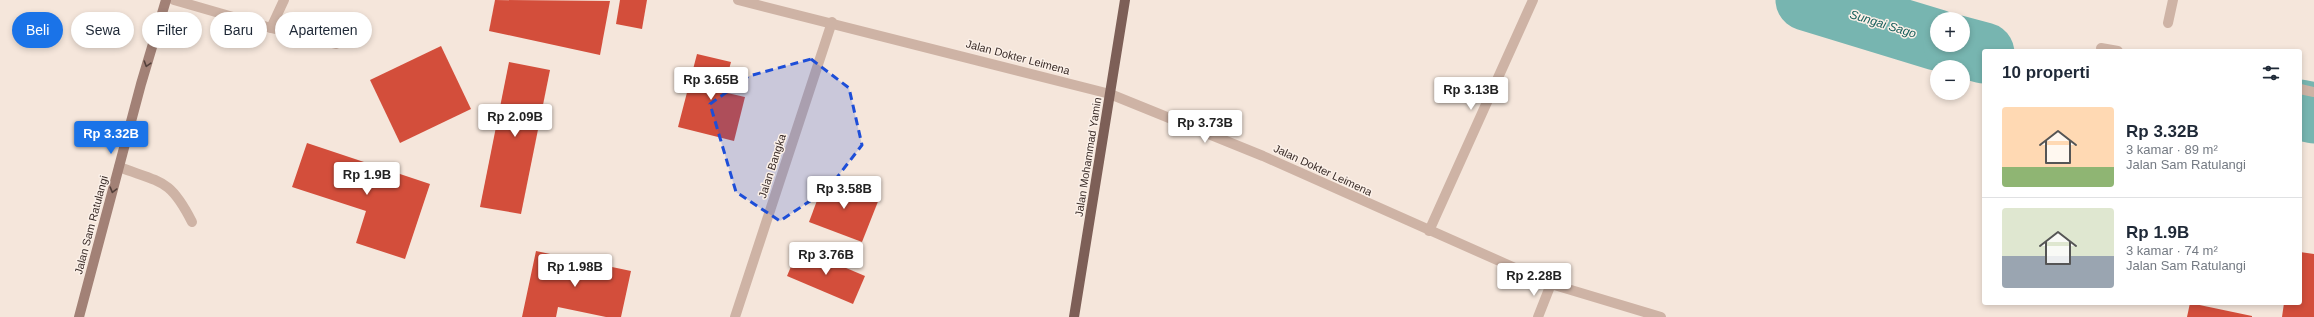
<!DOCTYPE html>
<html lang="id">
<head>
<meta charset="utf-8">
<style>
  :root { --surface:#fff; --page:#f2f2f3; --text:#1f2937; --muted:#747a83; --line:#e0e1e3; --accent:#1a73e8 }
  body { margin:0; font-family:Arial,sans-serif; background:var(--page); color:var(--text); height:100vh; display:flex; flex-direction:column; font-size:15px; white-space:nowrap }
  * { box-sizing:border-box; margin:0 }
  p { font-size:13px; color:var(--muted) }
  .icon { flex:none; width:22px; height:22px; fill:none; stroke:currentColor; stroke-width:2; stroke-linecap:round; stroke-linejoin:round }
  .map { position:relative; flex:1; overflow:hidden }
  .side { position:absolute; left:1982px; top:49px; width:320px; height:256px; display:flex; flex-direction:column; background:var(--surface); border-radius:4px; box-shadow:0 2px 6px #0003 }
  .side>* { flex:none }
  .guide { position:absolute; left:12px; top:12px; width:380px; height:36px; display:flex; gap:8px }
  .controls { position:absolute; left:1930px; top:12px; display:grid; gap:8px }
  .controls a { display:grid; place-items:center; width:40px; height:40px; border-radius:50%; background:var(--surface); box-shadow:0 2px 6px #0003; font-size:20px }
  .price { position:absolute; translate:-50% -34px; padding:0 9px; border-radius:4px; background:#fff; color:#222; font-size:13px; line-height:26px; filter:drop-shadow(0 1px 2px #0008) }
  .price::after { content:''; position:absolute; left:50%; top:24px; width:12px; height:9px; margin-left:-6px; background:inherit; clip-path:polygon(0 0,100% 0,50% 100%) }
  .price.active { background:var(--accent); color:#fff }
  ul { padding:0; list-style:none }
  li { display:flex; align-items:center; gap:12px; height:100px; padding:0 20px }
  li+li { border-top:1px solid var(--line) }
  li span { display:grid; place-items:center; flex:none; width:112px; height:80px; border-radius:4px; color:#555 }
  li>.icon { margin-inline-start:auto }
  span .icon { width:48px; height:48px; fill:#fffc; stroke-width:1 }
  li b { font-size:17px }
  h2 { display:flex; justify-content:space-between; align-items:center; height:48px; padding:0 20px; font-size:17px }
  .chip { padding:0 14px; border-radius:18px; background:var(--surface); box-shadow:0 2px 6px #0003; font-size:14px; line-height:36px }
  .chip.active { background:var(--accent); color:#fff }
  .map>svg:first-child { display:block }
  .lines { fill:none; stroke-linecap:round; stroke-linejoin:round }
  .river { stroke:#77b5b0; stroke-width:61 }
  .building { fill:#d34e3b }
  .lane { stroke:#ceb3a5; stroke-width:10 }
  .street { stroke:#ceb3a5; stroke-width:10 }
  .secondary { stroke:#a28176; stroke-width:10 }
  .primary { stroke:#7d5f57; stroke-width:10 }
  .oneway { stroke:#53403b }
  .marked { fill:#1d4ed8; fill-opacity:0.2; stroke:#1d4ed8; stroke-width:3; stroke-dasharray:8 5; stroke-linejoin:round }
  .labels { text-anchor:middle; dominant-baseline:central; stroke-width:3; stroke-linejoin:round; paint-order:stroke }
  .street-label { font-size:11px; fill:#392b27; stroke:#fbf0e8 }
  .water-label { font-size:12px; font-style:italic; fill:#18605c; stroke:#fbf0e8 }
</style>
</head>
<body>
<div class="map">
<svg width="2314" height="317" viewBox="0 0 2314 317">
  <rect width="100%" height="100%" fill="#f5e6db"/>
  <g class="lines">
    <!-- river -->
    <g class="river">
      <path d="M1806,0L1937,40"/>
      <path d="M1954,45L1984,53"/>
      <path d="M2300,110L2314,113"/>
    </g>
  </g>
  <!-- building -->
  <g class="building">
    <path d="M495,0L610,1L600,55L489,31Z"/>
    <path d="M620,0H647L642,29L616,24Z"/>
    <path d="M441,46L471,109L400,143L370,80Z"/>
    <path d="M697,54L731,62L723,92L745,97L734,141L678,127Z"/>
    <path d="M509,62L550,70L521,214L480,207Z"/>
    <path d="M307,143L430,184L405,259L356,243L366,211L292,187Z"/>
    <path d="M825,179L879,199L862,242L809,222Z"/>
    <path d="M799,248L865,276L853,304L787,276Z"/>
    <path d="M536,251L631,271L621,317H606L558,307L556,317H522Z"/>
    <path d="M2300,252L2314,254V317H2282L2284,303H2300Z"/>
    <path d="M2190,303L2252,316V317H2187Z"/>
  </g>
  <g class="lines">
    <!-- lane -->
    <g class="lane">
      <path d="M174,0L271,28L336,44"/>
      <path d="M2168,23L2173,0"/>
      <path d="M271,28L284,0"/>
      <path d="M2101,48L2118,51"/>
      <path d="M2300,89L2314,92"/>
      <path d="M119,167C162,183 170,179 192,222"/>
      <path d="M735,317L832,22"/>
    </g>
    <!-- street -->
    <g class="street">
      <path d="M738,0L1110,94L1263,156L1551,284L1661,317"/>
      <path d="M1429,231L1533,0"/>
      <path d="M1538,317L1551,284"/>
    </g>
    <!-- secondary -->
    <path class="secondary" d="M79,317L141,84L166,0"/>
    <!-- primary -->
    <path class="primary" d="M1074,317L1125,0"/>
  </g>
  <!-- one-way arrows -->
  <defs><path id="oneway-chevron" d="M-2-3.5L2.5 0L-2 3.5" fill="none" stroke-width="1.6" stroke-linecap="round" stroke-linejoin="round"/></defs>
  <g class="oneway">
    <use href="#oneway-chevron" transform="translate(147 64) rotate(107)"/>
    <use href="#oneway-chevron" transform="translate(113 190) rotate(105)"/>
  </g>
  <!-- marked area -->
  <path class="marked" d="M811,59L849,88L862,145L828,189L780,221L736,192L710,104L749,76Z"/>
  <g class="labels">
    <!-- street labels -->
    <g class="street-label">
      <text transform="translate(1018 57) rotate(15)">Jalan Dokter Leimena</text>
      <text transform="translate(1088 157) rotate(-81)">Jalan Mohammad Yamin</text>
      <text transform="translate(772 166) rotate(-72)">Jalan Bangka</text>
      <text transform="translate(1323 170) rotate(25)">Jalan Dokter Leimena</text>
      <text transform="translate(91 225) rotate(-75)">Jalan Sam Ratulangi</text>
    </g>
    <!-- water labels -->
    <g class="water-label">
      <text transform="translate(1883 24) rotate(17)">Sungai Sago</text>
    </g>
  </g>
</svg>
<div class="controls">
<a>+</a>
<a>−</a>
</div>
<b class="price" style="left:711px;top:101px">Rp 3.65B</b>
<b class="price" style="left:1471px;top:111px">Rp 3.13B</b>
<b class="price" style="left:515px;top:138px">Rp 2.09B</b>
<b class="price" style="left:1205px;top:144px">Rp 3.73B</b>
<b class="price active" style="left:111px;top:155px">Rp 3.32B</b>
<b class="price" style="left:367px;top:196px">Rp 1.9B</b>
<b class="price" style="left:844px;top:210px">Rp 3.58B</b>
<b class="price" style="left:826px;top:276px">Rp 3.76B</b>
<b class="price" style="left:575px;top:288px">Rp 1.98B</b>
<b class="price" style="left:1534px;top:297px">Rp 2.28B</b>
<div class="guide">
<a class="chip active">Beli</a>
<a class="chip">Sewa</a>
<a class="chip">Filter</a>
<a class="chip">Baru</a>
<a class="chip">Apartemen</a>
</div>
<section class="side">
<h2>10 properti<svg class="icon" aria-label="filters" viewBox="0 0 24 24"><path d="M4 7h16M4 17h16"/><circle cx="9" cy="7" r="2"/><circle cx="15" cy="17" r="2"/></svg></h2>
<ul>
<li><span style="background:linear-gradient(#ffd9b3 75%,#8fb573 0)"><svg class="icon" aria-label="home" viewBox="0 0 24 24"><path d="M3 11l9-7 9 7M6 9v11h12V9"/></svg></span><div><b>Rp 3.32B</b><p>3 kamar · 89 m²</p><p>Jalan Sam Ratulangi</p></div></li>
<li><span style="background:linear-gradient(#dfe7d0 60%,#9aa5b1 0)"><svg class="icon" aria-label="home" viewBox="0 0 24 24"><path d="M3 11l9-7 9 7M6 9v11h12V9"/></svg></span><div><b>Rp 1.9B</b><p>3 kamar · 74 m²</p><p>Jalan Sam Ratulangi</p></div></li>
</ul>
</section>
</div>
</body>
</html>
